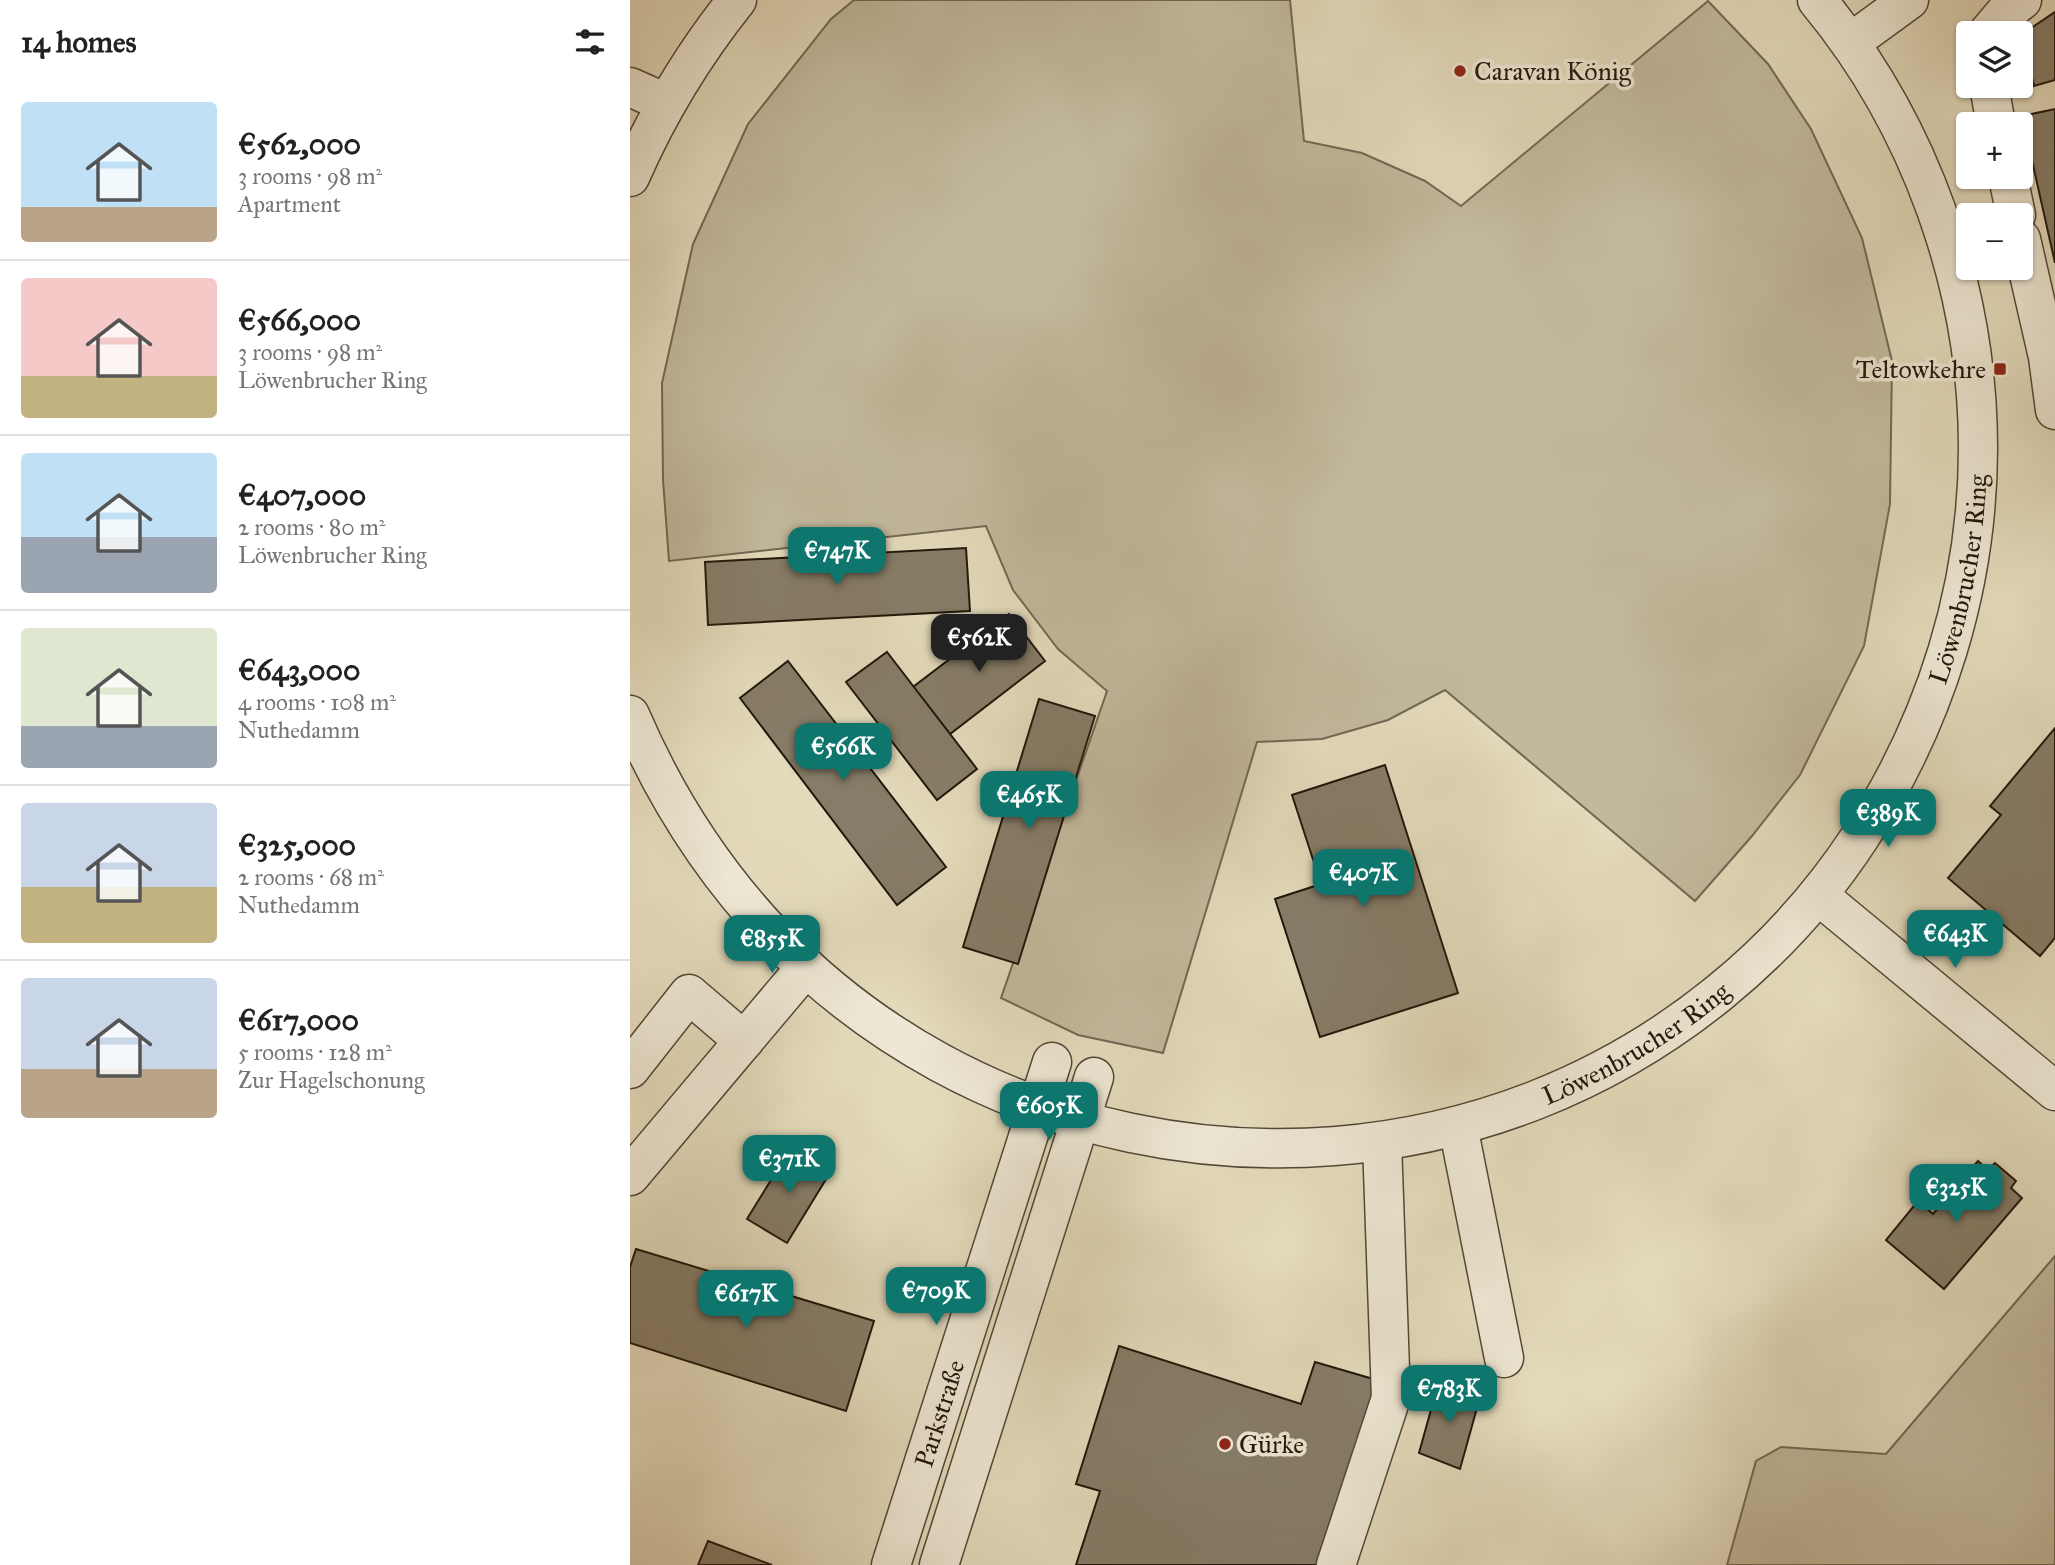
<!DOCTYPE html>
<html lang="en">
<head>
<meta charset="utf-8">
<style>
  :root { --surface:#fff; --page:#f6f6f6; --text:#222; --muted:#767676; --line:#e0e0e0; --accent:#0f766e }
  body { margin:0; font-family:"IM FELL Great Primer",serif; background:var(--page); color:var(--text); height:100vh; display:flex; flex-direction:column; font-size:26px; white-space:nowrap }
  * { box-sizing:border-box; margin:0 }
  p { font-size:23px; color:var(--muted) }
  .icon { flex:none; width:38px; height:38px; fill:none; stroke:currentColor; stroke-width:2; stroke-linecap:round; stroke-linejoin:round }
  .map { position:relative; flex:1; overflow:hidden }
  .drawer { display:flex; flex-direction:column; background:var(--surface); width:630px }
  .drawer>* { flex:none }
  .tools { position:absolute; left:1326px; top:21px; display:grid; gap:14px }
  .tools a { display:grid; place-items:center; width:77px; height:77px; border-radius:7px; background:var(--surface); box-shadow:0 2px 5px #0004; font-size:35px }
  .price { position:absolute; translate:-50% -60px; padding:0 16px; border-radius:14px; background:var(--accent); color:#fff; font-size:23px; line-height:46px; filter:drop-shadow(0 2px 4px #0008) }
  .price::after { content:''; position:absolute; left:50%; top:42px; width:21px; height:16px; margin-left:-10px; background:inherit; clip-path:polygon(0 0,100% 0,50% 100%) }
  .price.active { background:#222; color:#fff }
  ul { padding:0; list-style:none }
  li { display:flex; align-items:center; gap:21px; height:175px; padding:0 21px }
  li+li { border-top:2px solid var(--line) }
  li span { display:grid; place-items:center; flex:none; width:196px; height:140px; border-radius:7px; color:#555 }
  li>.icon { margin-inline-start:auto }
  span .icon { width:84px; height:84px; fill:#fffc; stroke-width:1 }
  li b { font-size:30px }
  h2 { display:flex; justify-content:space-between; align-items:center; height:84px; padding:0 21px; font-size:30px }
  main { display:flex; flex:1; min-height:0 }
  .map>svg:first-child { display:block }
  .green { fill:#c2b99d; stroke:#726854; stroke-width:2 }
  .building { fill:#867c67; stroke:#21170b; stroke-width:2 }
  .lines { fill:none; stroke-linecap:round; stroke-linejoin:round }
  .minor-casing { stroke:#524837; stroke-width:41 }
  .minor { stroke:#ede7d3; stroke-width:38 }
  .poi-dot { fill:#8f2418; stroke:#ede7d3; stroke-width:2.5 }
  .labels { text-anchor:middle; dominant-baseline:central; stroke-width:7; stroke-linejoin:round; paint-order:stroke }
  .poi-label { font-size:26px; fill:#21170b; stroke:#ede7d3; text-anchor:start }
  .street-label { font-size:26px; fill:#21170b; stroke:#ede7d3 }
</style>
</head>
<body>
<main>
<section class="drawer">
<h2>14 homes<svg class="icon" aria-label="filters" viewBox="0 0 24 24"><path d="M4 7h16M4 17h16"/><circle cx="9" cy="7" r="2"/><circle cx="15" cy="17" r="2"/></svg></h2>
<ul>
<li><span style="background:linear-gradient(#bfe0f5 75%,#b9a48a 0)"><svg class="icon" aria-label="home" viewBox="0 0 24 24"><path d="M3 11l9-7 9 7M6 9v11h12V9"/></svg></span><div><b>€562,000</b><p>3 rooms · 98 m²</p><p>Apartment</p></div></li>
<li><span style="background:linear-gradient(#f6c9c9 70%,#c2b280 0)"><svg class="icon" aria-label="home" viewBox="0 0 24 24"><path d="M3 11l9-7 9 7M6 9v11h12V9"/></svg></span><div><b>€566,000</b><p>3 rooms · 98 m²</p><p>Löwenbrucher Ring</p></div></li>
<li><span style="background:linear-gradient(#bfe0f5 60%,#9aa5b1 0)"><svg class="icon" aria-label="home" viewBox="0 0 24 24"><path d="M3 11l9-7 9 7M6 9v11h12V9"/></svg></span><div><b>€407,000</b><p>2 rooms · 80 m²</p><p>Löwenbrucher Ring</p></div></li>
<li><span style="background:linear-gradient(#dfe7d0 70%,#9aa5b1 0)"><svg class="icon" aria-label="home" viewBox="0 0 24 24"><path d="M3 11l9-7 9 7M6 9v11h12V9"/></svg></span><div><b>€643,000</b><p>4 rooms · 108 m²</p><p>Nuthedamm</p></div></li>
<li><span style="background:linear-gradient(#c9d6e8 60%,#c2b280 0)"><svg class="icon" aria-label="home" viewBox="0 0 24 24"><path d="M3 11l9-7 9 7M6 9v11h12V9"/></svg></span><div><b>€325,000</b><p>2 rooms · 68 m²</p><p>Nuthedamm</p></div></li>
<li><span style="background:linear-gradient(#c9d6e8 65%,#b9a48a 0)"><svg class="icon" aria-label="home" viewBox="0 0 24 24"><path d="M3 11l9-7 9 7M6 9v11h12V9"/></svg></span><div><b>€617,000</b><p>5 rooms · 128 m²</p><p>Zur Hagelschonung</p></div></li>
</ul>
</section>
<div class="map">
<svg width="1425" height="1565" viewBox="0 0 1425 1565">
  <rect width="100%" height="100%" fill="#e3dabb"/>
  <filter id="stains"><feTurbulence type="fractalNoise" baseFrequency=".00286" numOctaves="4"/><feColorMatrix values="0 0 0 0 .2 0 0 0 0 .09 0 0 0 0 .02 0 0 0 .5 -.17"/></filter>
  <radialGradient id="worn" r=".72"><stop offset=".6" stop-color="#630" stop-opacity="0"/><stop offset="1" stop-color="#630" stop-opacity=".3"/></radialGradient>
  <!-- green -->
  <g class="green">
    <path d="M224,0H660L674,141L732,153L795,181L831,206L1078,1L1138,64L1181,129L1232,238L1262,361L1260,504L1234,646L1170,775L1122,836L1065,901L815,690L758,720L692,739L627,742L533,1053L448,1035L371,998L477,691L428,649L383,590L356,526L39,561L33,480L32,383L63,244L118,124L201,19Z"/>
    <path d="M1425,1256V1565H1097L1126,1461L1151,1447L1256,1454Z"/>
  </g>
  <!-- building -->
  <g class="building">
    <path d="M1425,12V80L1404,86L1392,34Z"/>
    <path d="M1425,109V263L1392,116Z"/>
    <path d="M336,548L340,611L78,625L75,562Z"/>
    <path d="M379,614L415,661L320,734L283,687Z"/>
    <path d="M257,652L347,769L307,800L216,682Z"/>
    <path d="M158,661L316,867L267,905L110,698Z"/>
    <path d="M409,699L465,716L388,964L333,947Z"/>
    <path d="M1425,728V938L1410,956L1318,878L1371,815L1360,806Z"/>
    <path d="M755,765L828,993L690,1037L645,899L691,884L662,795Z"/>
    <path d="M162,1146L201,1171L157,1243L117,1219Z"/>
    <path d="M1348,1161L1358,1170L1365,1163L1386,1181L1381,1188L1392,1198L1314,1289L1256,1240L1288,1201L1303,1214Z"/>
    <path d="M6,1249L244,1321L216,1411L0,1343V1267Z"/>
    <path d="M489,1346L671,1404L685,1362L750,1381L692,1565H446L470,1491L446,1484Z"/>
    <path d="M809,1381L850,1397L830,1469L789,1453Z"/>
    <path d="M78,1541L142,1565H68Z"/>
  </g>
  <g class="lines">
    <defs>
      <g id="minor">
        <path d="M1358,33L1374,14L1392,0"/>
        <path d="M1220,43L1279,0"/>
        <path d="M1359,86L1366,124"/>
        <path d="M0,87L36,103"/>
        <path d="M0,177C28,113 63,55 107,0"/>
        <path d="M1378,177L1386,215"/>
        <path d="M1391,239L1418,357L1425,410"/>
        <path id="s1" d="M0,715C35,797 83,872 145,937C341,1140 644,1202 906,1100C1038,1048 1153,955 1230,837C1306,721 1348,586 1348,448C1348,286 1290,124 1187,0"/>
        <path d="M1188,895L1425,1091"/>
        <path d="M0,1069L59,994L114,1041"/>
        <path d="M828,1126L874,1358"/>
        <path d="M0,1176L176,967"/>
        <path id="s2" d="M261,1565L422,1062"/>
        <path d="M309,1565L464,1077"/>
        <path d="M706,1565L761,1398L752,1142"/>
      </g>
    </defs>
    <!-- minor casing -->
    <use href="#minor" class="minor-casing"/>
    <!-- minor -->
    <use href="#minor" class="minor"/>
  </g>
  <!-- markers -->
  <g class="poi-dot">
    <circle cx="830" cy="71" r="7"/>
    <rect x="1363" y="362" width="14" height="14" rx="3.5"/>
    <circle cx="595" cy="1444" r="7"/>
  </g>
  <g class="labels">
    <!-- poi labels -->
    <g class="poi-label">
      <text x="844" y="71">Caravan König</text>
      <text x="1356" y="369" text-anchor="end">Teltowkehre</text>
      <text x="609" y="1444">Gürke</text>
    </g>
    <!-- street labels -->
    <g class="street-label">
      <text stroke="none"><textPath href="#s1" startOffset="1794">Löwenbrucher Ring</textPath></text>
      <text stroke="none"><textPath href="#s1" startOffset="1206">Löwenbrucher Ring</textPath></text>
      <text stroke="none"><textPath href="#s2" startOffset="159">Parkstraße</textPath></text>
    </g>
  </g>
  <rect width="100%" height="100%" filter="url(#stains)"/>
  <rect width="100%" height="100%" fill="url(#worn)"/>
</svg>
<div class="tools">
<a><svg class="icon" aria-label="layers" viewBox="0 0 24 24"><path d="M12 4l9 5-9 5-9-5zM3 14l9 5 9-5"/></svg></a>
<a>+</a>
<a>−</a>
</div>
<b class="price" style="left:207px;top:587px">€747K</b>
<b class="price active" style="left:349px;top:674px">€562K</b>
<b class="price" style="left:213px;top:783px">€566K</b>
<b class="price" style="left:399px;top:831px">€465K</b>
<b class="price" style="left:1258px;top:849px">€389K</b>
<b class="price" style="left:733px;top:909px">€407K</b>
<b class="price" style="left:1325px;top:970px">€643K</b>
<b class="price" style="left:142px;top:975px">€855K</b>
<b class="price" style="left:419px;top:1142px">€605K</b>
<b class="price" style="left:159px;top:1195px">€371K</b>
<b class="price" style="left:1326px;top:1224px">€325K</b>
<b class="price" style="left:306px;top:1327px">€709K</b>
<b class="price" style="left:116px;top:1330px">€617K</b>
<b class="price" style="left:819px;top:1425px">€783K</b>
</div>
</main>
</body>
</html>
